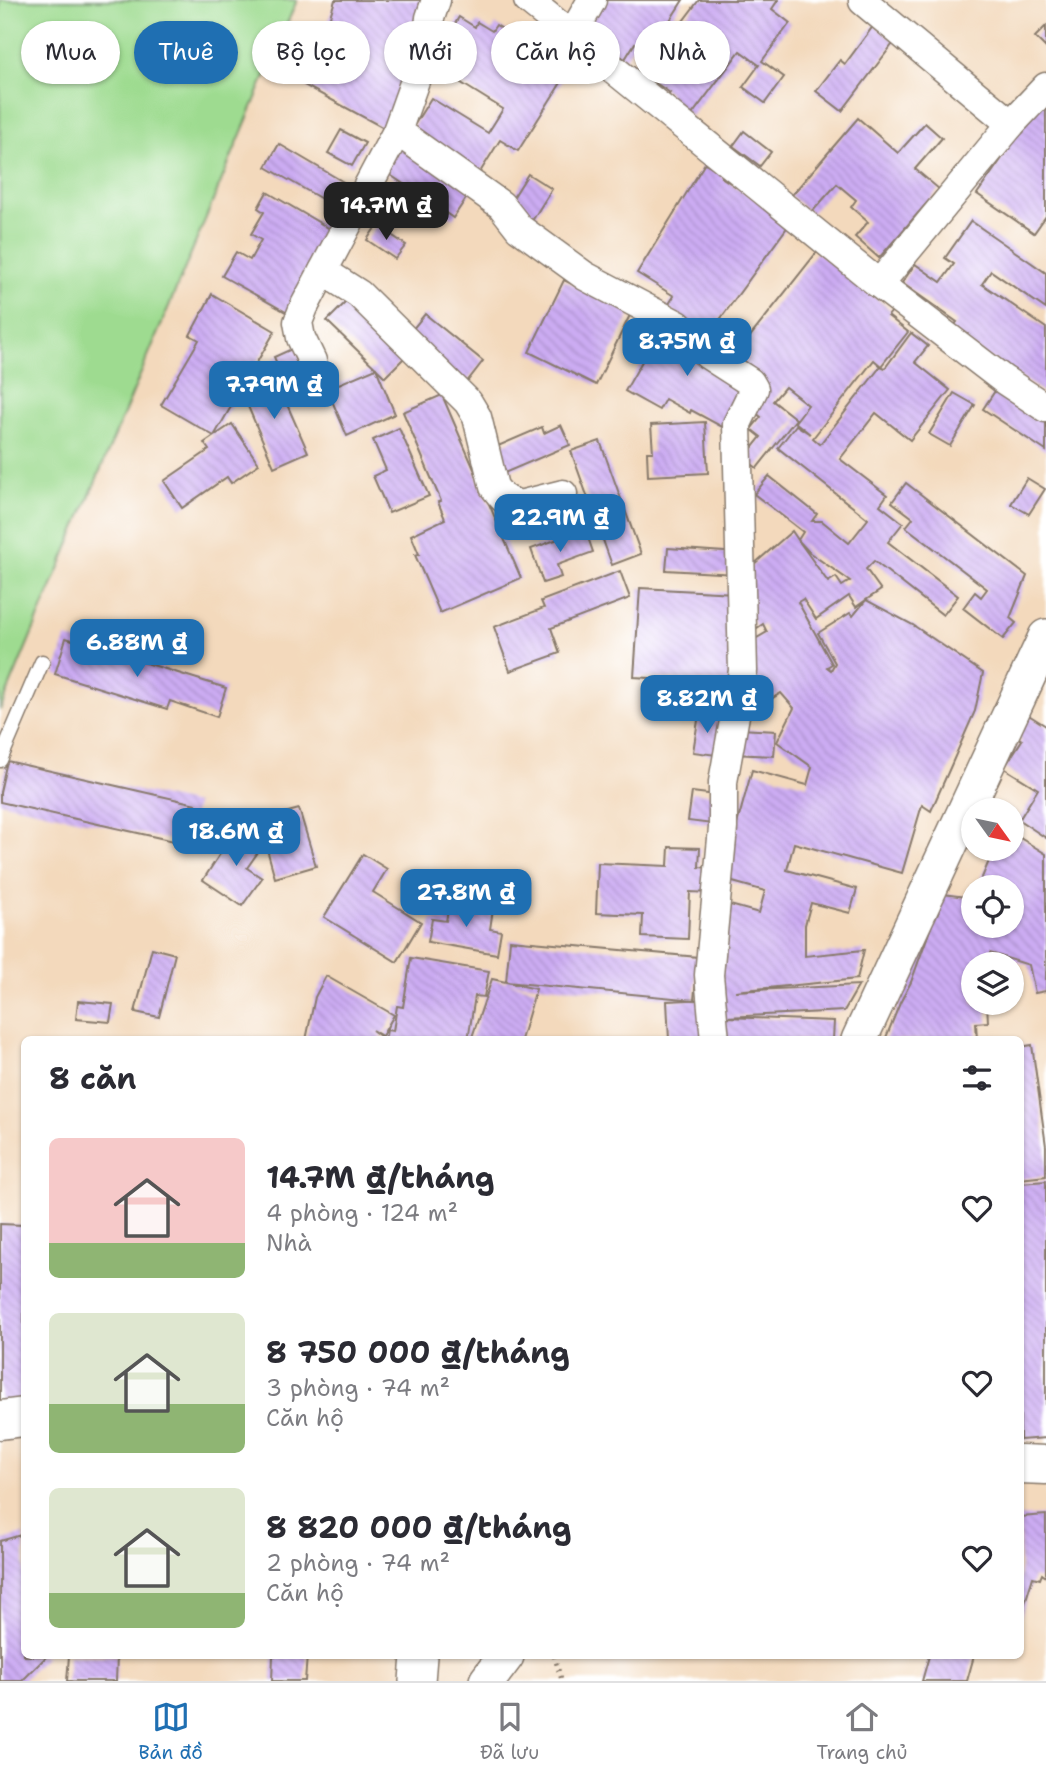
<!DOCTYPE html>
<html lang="vi">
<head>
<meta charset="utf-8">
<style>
  :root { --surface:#fff; --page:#f7f7f7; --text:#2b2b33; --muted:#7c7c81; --line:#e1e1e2; --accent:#1f6fb2 }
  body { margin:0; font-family:"Shantell Sans",sans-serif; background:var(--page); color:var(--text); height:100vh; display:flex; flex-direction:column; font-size:26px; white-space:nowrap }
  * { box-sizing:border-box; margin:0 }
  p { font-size:23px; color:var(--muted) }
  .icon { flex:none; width:38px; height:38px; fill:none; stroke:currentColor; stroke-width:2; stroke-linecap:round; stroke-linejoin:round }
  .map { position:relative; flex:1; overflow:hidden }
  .drawer { position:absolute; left:21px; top:1036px; width:1003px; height:623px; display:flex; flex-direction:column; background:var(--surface); border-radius:10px; box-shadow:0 2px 5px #0004 }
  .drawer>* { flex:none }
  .banner { position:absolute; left:21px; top:21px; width:1004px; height:63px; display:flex; gap:14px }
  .needle { width:46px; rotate:123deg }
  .fabs { position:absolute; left:961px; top:798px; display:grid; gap:14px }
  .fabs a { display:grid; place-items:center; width:63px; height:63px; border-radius:50%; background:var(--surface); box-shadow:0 2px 5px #0004; font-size:35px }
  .price { position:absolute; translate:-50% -60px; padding:0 16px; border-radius:14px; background:var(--accent); color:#fff; font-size:23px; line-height:46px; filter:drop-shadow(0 2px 4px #0008) }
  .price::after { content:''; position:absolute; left:50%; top:42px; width:21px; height:16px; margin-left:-10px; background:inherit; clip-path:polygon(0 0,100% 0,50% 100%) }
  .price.active { background:#222; color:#fff }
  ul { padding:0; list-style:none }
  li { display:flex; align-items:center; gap:21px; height:175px; padding:0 28px }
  li span { display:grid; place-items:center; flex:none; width:196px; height:140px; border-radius:10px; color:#555 }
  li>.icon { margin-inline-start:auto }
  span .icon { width:84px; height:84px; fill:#fffc; stroke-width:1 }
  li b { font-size:30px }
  h2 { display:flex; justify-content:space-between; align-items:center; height:84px; padding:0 28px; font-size:30px }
  .pill { padding:0 24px; border-radius:32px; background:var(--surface); box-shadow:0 2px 5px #0004; font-size:24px; line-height:63px }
  .pill.active { background:var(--accent); color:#fff }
  .tabs { display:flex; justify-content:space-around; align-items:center; height:98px; border-top:2px solid var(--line); background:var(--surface); font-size:19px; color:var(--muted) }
  .tabs a { display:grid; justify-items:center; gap:4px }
  .tabs .active { color:var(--accent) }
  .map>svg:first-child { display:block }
  .grass { fill:#9edb90; stroke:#5d7c56; stroke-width:2 }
  .building { fill:url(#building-back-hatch); fill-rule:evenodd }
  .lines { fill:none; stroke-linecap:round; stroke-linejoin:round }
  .service-casing { stroke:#887a6c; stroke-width:17 }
  .minor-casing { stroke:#887a6c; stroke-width:31 }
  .tertiary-casing { stroke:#887a6c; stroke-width:38 }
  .secondary-casing { stroke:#887a6c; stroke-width:41 }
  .path { stroke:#887a6c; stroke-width:4.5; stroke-dasharray:2 5; stroke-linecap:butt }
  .service { stroke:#fff; stroke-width:14 }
  .minor { stroke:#fff; stroke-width:28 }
  .tertiary { stroke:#fff; stroke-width:35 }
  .secondary { stroke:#fff; stroke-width:38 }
</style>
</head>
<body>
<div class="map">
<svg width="1046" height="1681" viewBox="0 0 1046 1681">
  <defs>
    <pattern id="building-back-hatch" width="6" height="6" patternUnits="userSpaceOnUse" patternTransform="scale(1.75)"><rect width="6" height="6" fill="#ccacf3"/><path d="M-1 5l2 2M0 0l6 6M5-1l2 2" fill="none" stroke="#af93d0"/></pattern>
  </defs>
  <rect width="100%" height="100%" fill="#fff"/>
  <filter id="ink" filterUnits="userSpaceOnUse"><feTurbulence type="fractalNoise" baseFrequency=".0143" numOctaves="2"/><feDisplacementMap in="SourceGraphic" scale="14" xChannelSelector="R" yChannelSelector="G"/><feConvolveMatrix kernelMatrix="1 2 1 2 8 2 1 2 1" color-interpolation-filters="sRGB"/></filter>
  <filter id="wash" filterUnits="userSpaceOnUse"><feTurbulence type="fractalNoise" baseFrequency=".00686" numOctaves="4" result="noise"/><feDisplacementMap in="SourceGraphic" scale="28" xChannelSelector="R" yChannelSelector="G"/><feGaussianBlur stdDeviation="1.57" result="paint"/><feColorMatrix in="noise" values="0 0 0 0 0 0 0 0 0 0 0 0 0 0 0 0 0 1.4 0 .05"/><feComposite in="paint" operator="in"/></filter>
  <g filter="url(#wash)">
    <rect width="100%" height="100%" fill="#f3d9bc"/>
    <!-- grass -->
    <path class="grass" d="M0,0H297L0,710Z"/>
    <g id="blocks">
      <!-- building -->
      <g class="building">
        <path d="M335,0H423L413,33L399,28L392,50L413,56L391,132L304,85L315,49L320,50Z"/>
        <path d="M596,0H683L649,53L635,43L625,59L578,28Z"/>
        <path d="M699,0H778L772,9L790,23L762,61L784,77L765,103L743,87L759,65L740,51L691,116L666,98L670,93L643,74Z"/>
        <path d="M459,17L475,27L477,22L492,31L496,25L539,51L531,62L562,81L518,151L500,140L477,177L408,135L431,98L488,133L503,109L458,81L463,72L449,63L455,52L443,44Z"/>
        <path d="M874,25L895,41L842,111L816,91L840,60L845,64Z"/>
        <path d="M1046,26V48L1035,37Z"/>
        <path d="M1046,96V216L1034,233L977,194L1007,151L997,144Z"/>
        <path d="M858,118L898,153L925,123L942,138L915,169L939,189L879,258L855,237L868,222L851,207L856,200L837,184L811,213L791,196Z"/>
        <path d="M341,130L365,143L352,166L328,153Z"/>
        <path d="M744,131L771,152L760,166L733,146Z"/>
        <path d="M404,139L473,188L453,218L430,202L420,216L395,199L405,185L383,170Z"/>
        <path d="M279,144L352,187L339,209L266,167Z"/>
        <path d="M705,163L723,174L721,177L791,222L708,336L667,307L674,296L637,273Z"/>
        <path d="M528,174L552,189L530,224L506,209Z"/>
        <path d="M267,192L335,232L293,316L222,276L236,252L250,260L261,240L251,234L264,212L258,208Z"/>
        <path d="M971,221L1046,273V309L991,271L982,284L1046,328V394L949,332L957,322L902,283L915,264L941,282L954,264L945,258Z"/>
        <path d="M377,225L406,245L395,259L367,240Z"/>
        <path d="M817,252L892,311L888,316L908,332L881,366L874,360L813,438L820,444L881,366L885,368L911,333L928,346L915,362L950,390L910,440L876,413L840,459L887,495L880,505L903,523L888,542L958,596L943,615L874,561L866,569L881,590L866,600L913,625L983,673L975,711L931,811L922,805L902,873L794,843L787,870L857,889L850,913L811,903L805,925V956L864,950L857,979L735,991L859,985L844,1011L725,1017L834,1021L833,1040H720L723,903L759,913L765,891L722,879L752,770L807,785L812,767L777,742L794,708L781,693L745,715V645L767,632L763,624L757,628L745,607V572L792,531L798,540L803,532L754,494L769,476L817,514L812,521H822L849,543L868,519L778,448L796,425L810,434L795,422L808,405L785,387L773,401L796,419L757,468L744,458L761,437L751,429L761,417L746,405L730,362ZM798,540L810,553L850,581L842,586L836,577L828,582ZM849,596L856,607L866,600L853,616L850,613L818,633L835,663L831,670L827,667L832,664L798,602L803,599L816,619Z"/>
        <path d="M564,280L631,313L596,385L529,352Z"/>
        <path d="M212,294L275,331L214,436L232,424L259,464L231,483L227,477L182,508L164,481L209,450L204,443L214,436L161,405L199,340L190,335Z"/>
        <path d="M351,297L409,353L385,377L327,321Z"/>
        <path d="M425,314L483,361L466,383L407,336Z"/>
        <path d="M665,321L749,382L724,428L691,410L690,413L665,399L659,410L625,391Z"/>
        <path d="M296,347L308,375L286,385L274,357Z"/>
        <path d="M376,368L395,414L347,436L327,389Z"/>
        <path d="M274,375L308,452L274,467L241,390Z"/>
        <path d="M997,388L1046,421V451L983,409Z"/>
        <path d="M954,393L975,405L950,446L929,434Z"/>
        <path d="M442,395L521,578L440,613L415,555L419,554L411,535L445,519L438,502L441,501L403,412Z"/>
        <path d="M705,422L708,473L648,476L647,452H653L651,425Z"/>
        <path d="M561,425L570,445L502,474L491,449L542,427L544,433Z"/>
        <path d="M399,428L429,496L389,513L373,476L386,470L373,440Z"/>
        <path d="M600,441L641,554L612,565L571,451Z"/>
        <path d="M1027,478L1045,489L1029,514L1011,504Z"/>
        <path d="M906,483L1027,576L1010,618L1016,623L1003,639L963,608L975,592L981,597L987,589L906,527L913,518L892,502Z"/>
        <path d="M585,529L593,552L557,565L561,577L543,583L531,549Z"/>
        <path d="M668,548L738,553L736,574L666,570Z"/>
        <path d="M620,571L630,598L551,628L560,653L510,671L494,627L544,608L541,601Z"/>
        <path d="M640,588L735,593L730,683L634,677Z"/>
        <path d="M66,638L226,688L217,717L170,701L167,709L55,674Z"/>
        <path d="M699,714L722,718L716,755L693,752Z"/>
        <path d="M1027,714L1046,726V838L1019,820L1038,789L1004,768L1022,740L1014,735Z"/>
        <path d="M739,729L776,731L774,756L734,754Z"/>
        <path d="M7,761L196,804L187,844L0,802V792Z"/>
        <path d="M692,792L716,795L712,824L688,821Z"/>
        <path d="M299,809L316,866L275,878L259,820Z"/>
        <path d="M237,828L263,845L247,868L262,878L242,906L203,880Z"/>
        <path d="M1012,833L1046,854V991L1035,993L1029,965L990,953L991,964H973V1003H987L988,1022L976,1023L977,1040H885L900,1003L911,982L943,894L973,898V926H1012V887H978L994,849H1012Z"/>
        <path d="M669,847L700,848L699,867L713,868L711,893L690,892L688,939L642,937L643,915L596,913L598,863L668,866Z"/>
        <path d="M363,854L387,869L373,892L421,922L397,962L324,917Z"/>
        <path d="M450,901L493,909L490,929L501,931L497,954L428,942L432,919L446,921Z"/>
        <path d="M510,940L698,957L694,1000L506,982L536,989L521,1040H471L492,979L506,982Z"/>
        <path d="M152,948L175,954L159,1017L135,1012Z"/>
        <path d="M411,958L489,971L484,997L475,996L468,1040H385L387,1030L393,1031L397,1006L403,1007Z"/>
        <path d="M326,976L394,1015L382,1036L372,1030L380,1036V1040H306L315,997Z"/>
        <path d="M709,999L711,1040H669L667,1001Z"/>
        <path d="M78,1001L113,1004L110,1022L76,1019Z"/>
        <path d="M1032,1045L1046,1146V1176L1020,1179V1047Z"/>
        <path d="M1046,1181V1438L1020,1440V1183Z"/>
        <path d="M0,1224L24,1225V1406L0,1405Z"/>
        <path d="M1046,1515V1577L1042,1574L1040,1579L1033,1577L1020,1619V1517Z"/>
        <path d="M24,1534V1656H47L22,1681H0V1541Z"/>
        <path d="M69,1656H117L116,1681H67Z"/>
        <path d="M273,1656H307L305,1681H272Z"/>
        <path d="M929,1656H974L967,1681H922Z"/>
      </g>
    </g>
  </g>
  <g filter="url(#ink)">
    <use href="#blocks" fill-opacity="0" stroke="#887a6c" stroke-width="2"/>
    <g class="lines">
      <defs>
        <path id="service" d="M0,760L42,662"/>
        <g id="minor">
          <path d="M528,0L879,284L1004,380L1046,408"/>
          <path d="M863,1L1011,124"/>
          <path d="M572,35L592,0"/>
          <path d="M397,131L501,205L519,228L585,276L678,325L708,355L750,382L754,389L737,424L743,671L723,782V828L709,975L715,1040"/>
          <path d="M323,271L359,294L468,402L477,417L494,487L503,498L519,505L563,494"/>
          <path d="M879,284L1011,124L1046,87"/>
          <path d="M312,361L301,338L298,322L304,307L323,271L397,131L417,75L427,41L430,18L436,0"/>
        </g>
        <g id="tertiary">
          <path d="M859,1040L1046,637"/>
          <path d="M417,1681L419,1656"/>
          <path d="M487,1681L506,1656"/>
        </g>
        <g id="secondary">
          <path d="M0,1420L24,1417"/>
          <path d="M1020,1464L1046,1465"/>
        </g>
      </defs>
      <!-- service casing -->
      <use href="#service" class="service-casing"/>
      <!-- minor casing -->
      <use href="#minor" class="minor-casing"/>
      <!-- tertiary casing -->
      <use href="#tertiary" class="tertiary-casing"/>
      <!-- secondary casing -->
      <use href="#secondary" class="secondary-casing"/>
      <!-- path -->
      <path class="path" d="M554,1656L562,1681"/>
      <!-- service -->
      <use href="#service" class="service"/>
      <!-- minor -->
      <use href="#minor" class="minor"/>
      <!-- tertiary -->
      <use href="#tertiary" class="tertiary"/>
      <!-- secondary -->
      <use href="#secondary" class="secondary"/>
    </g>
  </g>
</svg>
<div class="fabs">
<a><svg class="needle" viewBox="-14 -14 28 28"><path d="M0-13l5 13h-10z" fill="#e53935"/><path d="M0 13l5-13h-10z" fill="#7c7c81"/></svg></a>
<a><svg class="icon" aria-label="locate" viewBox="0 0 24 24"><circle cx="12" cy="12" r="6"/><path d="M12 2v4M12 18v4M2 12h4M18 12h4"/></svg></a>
<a><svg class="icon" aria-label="layers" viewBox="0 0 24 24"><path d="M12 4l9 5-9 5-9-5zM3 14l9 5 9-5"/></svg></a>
</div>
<b class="price active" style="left:386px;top:242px">14.7M ₫</b>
<b class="price" style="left:687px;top:378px">8.75M ₫</b>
<b class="price" style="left:274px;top:421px">7.79M ₫</b>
<b class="price" style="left:560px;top:554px">22.9M ₫</b>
<b class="price" style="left:137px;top:679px">6.88M ₫</b>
<b class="price" style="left:707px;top:735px">8.82M ₫</b>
<b class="price" style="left:236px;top:868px">18.6M ₫</b>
<b class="price" style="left:466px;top:929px">27.8M ₫</b>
<div class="banner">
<a class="pill">Mua</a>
<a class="pill active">Thuê</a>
<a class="pill">Bộ lọc</a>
<a class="pill">Mới</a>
<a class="pill">Căn hộ</a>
<a class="pill">Nhà</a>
</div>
<section class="drawer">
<h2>8 căn<svg class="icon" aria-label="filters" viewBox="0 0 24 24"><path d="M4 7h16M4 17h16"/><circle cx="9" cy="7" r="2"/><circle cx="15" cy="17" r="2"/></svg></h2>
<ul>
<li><span style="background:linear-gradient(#f6c9c9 75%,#8fb573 0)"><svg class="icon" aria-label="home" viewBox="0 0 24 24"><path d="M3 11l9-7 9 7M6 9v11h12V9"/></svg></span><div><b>14.7M ₫/tháng</b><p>4 phòng · 124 m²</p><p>Nhà</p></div><svg class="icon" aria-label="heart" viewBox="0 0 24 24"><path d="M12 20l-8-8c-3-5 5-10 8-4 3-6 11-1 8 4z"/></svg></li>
<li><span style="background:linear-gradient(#dfe7d0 65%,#8fb573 0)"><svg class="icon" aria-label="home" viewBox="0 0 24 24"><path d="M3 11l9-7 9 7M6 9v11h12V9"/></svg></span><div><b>8 750 000 ₫/tháng</b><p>3 phòng · 74 m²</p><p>Căn hộ</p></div><svg class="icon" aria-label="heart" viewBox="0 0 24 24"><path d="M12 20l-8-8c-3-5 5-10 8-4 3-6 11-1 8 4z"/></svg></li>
<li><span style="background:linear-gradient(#dfe7d0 75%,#8fb573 0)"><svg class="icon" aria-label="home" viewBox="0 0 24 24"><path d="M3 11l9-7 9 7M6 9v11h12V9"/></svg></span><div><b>8 820 000 ₫/tháng</b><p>2 phòng · 74 m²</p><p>Căn hộ</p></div><svg class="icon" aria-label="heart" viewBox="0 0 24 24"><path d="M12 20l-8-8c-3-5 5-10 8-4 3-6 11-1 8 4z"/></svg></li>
</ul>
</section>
</div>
<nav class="tabs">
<a class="active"><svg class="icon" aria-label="map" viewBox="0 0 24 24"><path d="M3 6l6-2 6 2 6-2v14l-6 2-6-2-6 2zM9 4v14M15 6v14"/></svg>Bản đồ</a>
<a><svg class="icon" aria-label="saved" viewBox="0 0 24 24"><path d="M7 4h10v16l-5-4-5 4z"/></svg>Đã lưu</a>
<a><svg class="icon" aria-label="home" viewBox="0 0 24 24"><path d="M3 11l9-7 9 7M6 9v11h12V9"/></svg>Trang chủ</a>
</nav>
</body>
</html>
